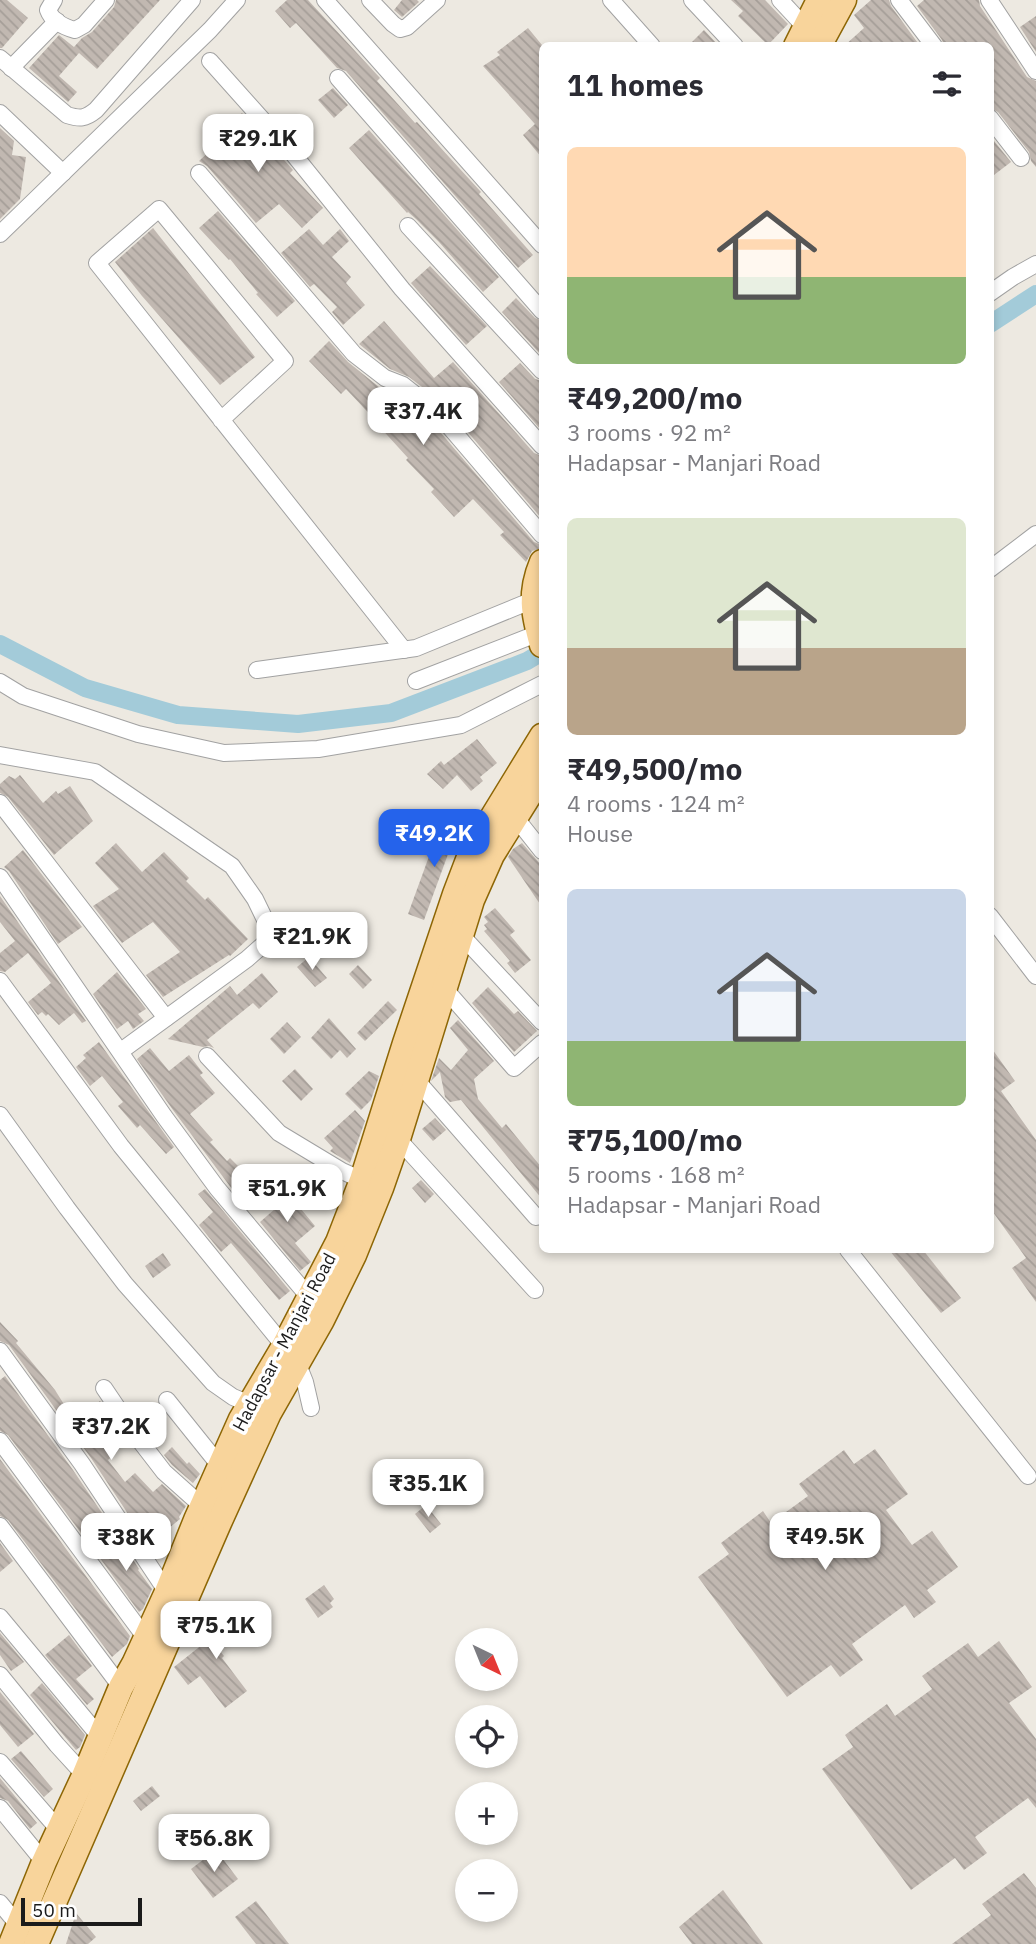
<!DOCTYPE html>
<html lang="en">
<head>
<meta charset="utf-8">
<style>
  :root { --surface:#fff; --page:#f2f2f3; --text:#2b2b33; --muted:#7c7c81; --accent:#2563eb }
  body { margin:0; font-family:"IBM Plex Sans",sans-serif; background:var(--page); color:var(--text); height:100vh; display:flex; flex-direction:column; font-size:26px; white-space:nowrap }
  * { box-sizing:border-box; margin:0 }
  p { font-size:23px; color:var(--muted) }
  .icon { flex:none; width:38px; height:38px; fill:none; stroke:currentColor; stroke-width:2; stroke-linecap:round; stroke-linejoin:round }
  .map { position:relative; flex:1; overflow:hidden }
  .drawer { position:absolute; left:539px; top:42px; width:455px; height:1211px; display:flex; flex-direction:column; background:var(--surface); border-radius:10px; box-shadow:0 4px 10px #0003 }
  .drawer>* { flex:none }
  .needle { width:46px; rotate:137deg }
  .fabs { position:absolute; left:455px; top:1628px; display:grid; gap:14px }
  .fabs a { display:grid; place-items:center; width:63px; height:63px; border-radius:50%; background:var(--surface); box-shadow:0 4px 10px #0003; font-size:35px }
  .scale { position:absolute; left:21px; bottom:18px; width:121px; box-sizing:border-box; padding-left:7px; border:4px solid #1b1b1b; border-top:0; font-size:19px; line-height:24px; white-space:nowrap; color:#1b1b1b; -webkit-text-stroke:5px #fff; paint-order:stroke }
  .price { position:absolute; translate:-50% -60px; padding:0 16px; border-radius:14px; background:#fff; color:#222; font-size:23px; line-height:46px; filter:drop-shadow(0 2px 4px #0008) }
  .price::after { content:''; position:absolute; left:50%; top:42px; width:21px; height:16px; margin-left:-10px; background:inherit; clip-path:polygon(0 0,100% 0,50% 100%) }
  .price.active { background:var(--accent); color:#fff }
  ul { padding:0; list-style:none }
  li { display:grid; align-content:center; gap:14px; height:371px; padding:0 28px }
  li span { display:grid; place-items:center; height:217px; border-radius:10px; color:#555 }
  li>.icon { margin-inline-start:auto }
  span .icon { width:126px; height:126px; fill:#fffc; stroke-width:1 }
  li b { font-size:30px }
  h2 { display:flex; justify-content:space-between; align-items:center; height:84px; padding:0 28px; font-size:30px }
  .map>svg:first-child { display:block }
  .lines { fill:none; stroke-linecap:round; stroke-linejoin:round }
  .canal { stroke:#a3cbd9; stroke-width:18 }
  .building { fill:url(#building-back-hatch) }
  .street-casing { stroke:#a2a2a2; stroke-width:18 }
  .primary-casing { stroke:#8d6605; stroke-width:27 }
  .street { stroke:#fff; stroke-width:16 }
  .primary { stroke:#f8d49b; stroke-width:24 }
  .labels { text-anchor:middle; dominant-baseline:central; stroke-width:7; stroke-linejoin:round; paint-order:stroke }
  .street-label { font-size:18px; fill:#1b1b1b; stroke:#fff }
</style>
</head>
<body>
<div class="map">
<svg width="1036" height="1944" viewBox="0 0 1036 1944">
  <defs>
    <pattern id="building-back-hatch" width="6" height="6" patternUnits="userSpaceOnUse" patternTransform="scale(1.75)"><rect width="6" height="6" fill="#c1b8b1"/><path d="M-1 5l2 2M0 0l6 6M5-1l2 2" fill="none" stroke="#a59e98"/></pattern>
  </defs>
  <rect width="100%" height="100%" fill="#ede9e1"/>
  <g class="lines">
    <!-- canal -->
    <g class="canal">
      <path d="M990,324L1036,294"/>
      <path d="M0,644L85,688L178,715L298,724L391,713L527,661L542,652"/>
    </g>
  </g>
  <!-- building -->
  <g class="building">
    <path d="M0,0H7L28,18L2,48H0Z"/>
    <path d="M116,0H160L97,69L79,53L59,76L77,92L68,102L29,68L59,35L74,47L82,38L92,32L114,7Z"/>
    <path d="M287,0H308L380,78L377,81L415,123L417,122L481,192L479,194L533,255L518,268L346,71L337,68L296,23L290,28L275,11Z"/>
    <path d="M402,0H417L419,2L402,17L394,10Z"/>
    <path d="M731,0H765L788,24L768,45L738,16L743,11Z"/>
    <path d="M871,0H889L891,6L920,46H844L864,28L854,15Z"/>
    <path d="M924,0H979L980,6L1027,77L1036,81V167L1031,161L1029,152L998,112L990,108V46H944L942,40L917,6Z"/>
    <path d="M1036,16V52L1020,27Z"/>
    <path d="M528,28L542,45V158L523,135L535,124L483,66L500,55L497,52Z"/>
    <path d="M704,30L719,46H688Z"/>
    <path d="M333,88L348,105L334,118L318,100Z"/>
    <path d="M242,113L293,170L290,173L323,208L302,228L279,204L256,223L207,166L199,161L227,135L222,129Z"/>
    <path d="M0,128L14,141L12,155L26,157L20,199L0,219Z"/>
    <path d="M369,130L499,277L483,292L439,242L416,219L408,212L407,213L349,148Z"/>
    <path d="M990,136L1011,162L990,178Z"/>
    <path d="M218,211L295,301L277,317L256,294L258,293L230,259L229,260L199,228Z"/>
    <path d="M153,228L255,357L220,385L142,296L115,262Z"/>
    <path d="M309,229L323,245L340,229L349,241L332,257L351,277L346,283L365,305L343,325L332,312L337,307L314,284L310,287L281,253Z"/>
    <path d="M430,266L487,326L466,345L411,283Z"/>
    <path d="M516,298L535,318L542,321V356L502,312Z"/>
    <path d="M384,321L434,378L453,362L534,453L542,456V519L443,403L409,377L390,369L359,344Z"/>
    <path d="M329,341L348,362L379,387L398,394L429,419L534,542L542,545V548L532,551L526,562L500,535L504,532L473,499L454,517L431,492L434,489L406,460L408,458L378,425L379,424L346,389L341,394L309,361Z"/>
    <path d="M520,363L535,379L542,381V431L499,382Z"/>
    <path d="M477,739L497,763L480,777L483,781L471,791L457,775L443,789L427,774L441,761L444,765Z"/>
    <path d="M20,775L43,803L56,791L58,794L70,786L93,821L54,855L8,797L0,793V784L9,776L15,779Z"/>
    <path d="M443,818L459,824L424,920L408,914Z"/>
    <path d="M116,843L142,872L164,852L189,878L186,881L205,900L208,897L248,939L230,956L229,955L163,997L146,975L180,952L153,922L122,943L93,906L119,889L95,863Z"/>
    <path d="M522,843L542,866V907L508,857L513,849Z"/>
    <path d="M23,850L82,927L58,944L9,871L4,867Z"/>
    <path d="M0,896L86,1021L82,1023L74,1013L59,1025L48,1014L46,1016L42,1012L38,1015L28,1002L51,983L28,953L5,972L0,971V953L15,941L0,922Z"/>
    <path d="M495,908L515,931L510,935L531,960L515,973L507,963L510,961L484,931L487,929L484,925L488,922L484,917Z"/>
    <path d="M309,957L327,978L315,987L297,967Z"/>
    <path d="M358,965L372,980L363,989L349,974Z"/>
    <path d="M117,972L146,1009L138,1014L144,1021L133,1029L128,1021L117,1029L93,994Z"/>
    <path d="M262,973L278,992L259,1009L253,1003L207,1040L214,1048L209,1046L203,1047L168,1039L230,986L237,995Z"/>
    <path d="M488,987L514,1014L518,1011L537,1031L514,1052L472,1003Z"/>
    <path d="M388,1001L397,1010L365,1041L357,1033Z"/>
    <path d="M329,1018L356,1049L347,1058L340,1050L331,1059L311,1038Z"/>
    <path d="M458,1020L494,1061L474,1079L478,1099L502,1128L506,1124L542,1168V1199L461,1100L450,1102L445,1097L440,1072L431,1081L439,1058L451,1070L468,1050L450,1028Z"/>
    <path d="M287,1022L301,1037L284,1054L270,1039Z"/>
    <path d="M99,1042L174,1147L166,1154L140,1125L137,1128L118,1106L123,1102L102,1076L90,1086L76,1067L86,1058L83,1055Z"/>
    <path d="M990,1046L1015,1081L1001,1091L1036,1140V1302L1012,1268L1026,1258L990,1208Z"/>
    <path d="M150,1048L169,1071L189,1055L203,1073L200,1075L215,1093L190,1114L213,1140L210,1142L227,1161L230,1158L239,1167L237,1169L255,1188L241,1201L173,1110L137,1059Z"/>
    <path d="M295,1069L313,1089L301,1101L282,1081Z"/>
    <path d="M369,1071L379,1076L371,1100L361,1110L345,1094Z"/>
    <path d="M355,1110L365,1121L350,1163L330,1151L333,1148L324,1138Z"/>
    <path d="M435,1118L446,1130L433,1141L422,1129Z"/>
    <path d="M277,1180L289,1196L291,1195L302,1208L301,1209L315,1226L295,1243L311,1262L300,1271L260,1222L276,1208L262,1191Z"/>
    <path d="M421,1180L434,1194L425,1203L412,1188Z"/>
    <path d="M205,1189L290,1291L279,1300L231,1243L221,1252L199,1225L213,1212L198,1194Z"/>
    <path d="M889,1250H923L961,1298L941,1313Z"/>
    <path d="M163,1253L171,1265L153,1278L145,1266Z"/>
    <path d="M0,1322L18,1341L16,1343L55,1390L70,1414L79,1407L84,1414L100,1401L116,1425L103,1435L117,1452L108,1460L125,1482L135,1473L153,1492L162,1484L186,1506L179,1517L180,1519L163,1533L171,1542L170,1545L156,1556L91,1458L9,1345L0,1341Z"/>
    <path d="M5,1376L73,1470L104,1516L81,1533L8,1435L0,1431V1380Z"/>
    <path d="M172,1447L187,1464L189,1462L200,1474L193,1483L172,1465L164,1455Z"/>
    <path d="M875,1449L908,1494L886,1510L912,1545L932,1531L958,1567L927,1590L936,1602L914,1618L905,1605L852,1644L863,1660L840,1677L831,1665L787,1697L698,1577L729,1554L721,1543L763,1511L771,1523L808,1496L799,1484L844,1450L854,1464Z"/>
    <path d="M0,1459L130,1636L127,1644L112,1657L8,1520L0,1516Z"/>
    <path d="M426,1505L441,1524L430,1533L415,1514Z"/>
    <path d="M119,1538L139,1569L138,1570L152,1589L143,1609L139,1612L97,1554Z"/>
    <path d="M0,1543L13,1561L0,1572Z"/>
    <path d="M324,1585L334,1599L330,1603L333,1607L318,1618L305,1599Z"/>
    <path d="M232,1606L248,1626L219,1650L224,1656L222,1658L247,1691L225,1708L200,1676L188,1685L174,1667L222,1629L215,1620Z"/>
    <path d="M0,1633L24,1662L11,1671L0,1655Z"/>
    <path d="M69,1635L92,1666L76,1679L94,1699L87,1705L45,1655Z"/>
    <path d="M999,1641L1032,1687L1009,1703L1036,1739V1808L1028,1798L975,1837L987,1853L964,1870L955,1858L911,1890L822,1769L853,1747L845,1735L887,1704L895,1716L932,1689L922,1676L968,1643L978,1657Z"/>
    <path d="M42,1683L85,1735L80,1747L76,1750L30,1695Z"/>
    <path d="M0,1692L34,1734L18,1747L0,1725Z"/>
    <path d="M21,1751L53,1789L44,1797L11,1759Z"/>
    <path d="M0,1778L37,1823L30,1829L8,1801L0,1798Z"/>
    <path d="M152,1786L160,1796L141,1811L133,1801Z"/>
    <path d="M216,1850L238,1879L213,1898L191,1869Z"/>
    <path d="M1024,1873L1036,1888V1944H952L991,1915L982,1904Z"/>
    <path d="M723,1890L763,1944H692L679,1927Z"/>
    <path d="M256,1901L289,1944H256L235,1917Z"/>
    <path d="M76,1913L96,1937L88,1944H66Z"/>
  </g>
  <g class="lines">
    <defs>
      <g id="street">
        <path d="M54,0L48,10C52,21 64,27 75,30L84,25L106,0"/>
        <path d="M325,0L542,245"/>
        <path d="M370,0L393,24L400,29L407,27L437,0"/>
        <path d="M611,0L652,46"/>
        <path d="M692,0L735,46"/>
        <path d="M780,0L806,28L811,30"/>
        <path d="M899,0L934,46"/>
        <path d="M989,0L1036,71"/>
        <path d="M0,58L67,115C80,119 85,119 96,110L192,0"/>
        <path d="M210,61L294,155L402,289L542,446"/>
        <path d="M11,68L57,21"/>
        <path d="M338,78L542,311"/>
        <path d="M0,113L63,173"/>
        <path d="M990,118L1021,158"/>
        <path d="M199,173L354,354L385,378L403,385L436,411L542,535"/>
        <path d="M408,226L542,371"/>
        <path d="M0,234L210,30L237,0"/>
        <path d="M990,293L1013,277L1036,264"/>
        <path d="M221,420L285,361L159,209L97,263L404,650"/>
        <path d="M990,569L1036,534"/>
        <path d="M257,670L416,648L533,600"/>
        <path d="M416,681L539,633"/>
        <path d="M0,682L23,696L138,734L224,753L318,749L461,725L542,684"/>
        <path d="M0,755L95,772L232,866L255,899L273,936L247,959L121,1051"/>
        <path d="M0,803L166,1018"/>
        <path d="M511,812L542,851"/>
        <path d="M0,877L164,1116L217,1188L309,1297"/>
        <path d="M990,916L1036,976"/>
        <path d="M461,935L542,1022"/>
        <path d="M0,981L121,1146L297,1362L305,1382L311,1408"/>
        <path d="M445,989L514,1068L542,1043"/>
        <path d="M207,1056L279,1133L342,1171L362,1180"/>
        <path d="M411,1074L536,1217"/>
        <path d="M0,1115L67,1208L125,1284L213,1383L233,1397L257,1407"/>
        <path d="M392,1135L398,1139L535,1290"/>
        <path d="M848,1250L1028,1476"/>
        <path d="M0,1351L82,1464L167,1592"/>
        <path d="M104,1388L137,1437L164,1472L202,1506"/>
        <path d="M167,1400L220,1466"/>
        <path d="M0,1441L145,1637"/>
        <path d="M0,1526L121,1687"/>
        <path d="M0,1617L100,1737"/>
        <path d="M0,1675L57,1745L89,1780"/>
        <path d="M0,1762L59,1830"/>
        <path d="M0,1808L44,1862"/>
        <path d="M0,1903L19,1926"/>
      </g>
      <g id="primary">
        <path d="M796,46L819,0"/>
        <path d="M819,46L844,0"/>
        <path d="M542,562C529,593 533,613 542,645"/>
        <path d="M11,1944L44,1862L84,1776L121,1687L134,1664L167,1592L196,1520L241,1419L284,1346L338,1242L362,1180L405,1043L455,894L471,852L542,736"/>
        <path d="M36,1944L219,1523L269,1413L322,1320L354,1255L381,1188L398,1139L472,900L492,855L542,775"/>
      </g>
    </defs>
    <!-- street casing -->
    <use href="#street" class="street-casing"/>
    <!-- primary casing -->
    <use href="#primary" class="primary-casing"/>
    <!-- street -->
    <use href="#street" class="street"/>
    <!-- primary -->
    <use href="#primary" class="primary"/>
  </g>
  <g class="labels">
    <!-- street labels -->
    <g class="street-label">
      <text transform="translate(284 1342) rotate(-62)">Hadapsar - Manjari Road</text>
    </g>
  </g>
</svg>
<div class="fabs">
<a><svg class="needle" viewBox="-14 -14 28 28"><path d="M0-13l5 13h-10z" fill="#e53935"/><path d="M0 13l5-13h-10z" fill="#7c7c81"/></svg></a>
<a><svg class="icon" aria-label="locate" viewBox="0 0 24 24"><circle cx="12" cy="12" r="6"/><path d="M12 2v4M12 18v4M2 12h4M18 12h4"/></svg></a>
<a>+</a>
<a>−</a>
</div>
<div class="scale">50 m</div>
<b class="price" style="left:258px;top:174px">₹29.1K</b>
<b class="price" style="left:423px;top:447px">₹37.4K</b>
<b class="price active" style="left:434px;top:869px">₹49.2K</b>
<b class="price" style="left:312px;top:972px">₹21.9K</b>
<b class="price" style="left:287px;top:1224px">₹51.9K</b>
<b class="price" style="left:111px;top:1462px">₹37.2K</b>
<b class="price" style="left:428px;top:1519px">₹35.1K</b>
<b class="price" style="left:825px;top:1572px">₹49.5K</b>
<b class="price" style="left:126px;top:1573px">₹38K</b>
<b class="price" style="left:216px;top:1661px">₹75.1K</b>
<b class="price" style="left:214px;top:1874px">₹56.8K</b>
<section class="drawer">
<h2>11 homes<svg class="icon" aria-label="filters" viewBox="0 0 24 24"><path d="M4 7h16M4 17h16"/><circle cx="9" cy="7" r="2"/><circle cx="15" cy="17" r="2"/></svg></h2>
<ul>
<li><span style="background:linear-gradient(#ffd9b3 60%,#8fb573 0)"><svg class="icon" aria-label="home" viewBox="0 0 24 24"><path d="M3 11l9-7 9 7M6 9v11h12V9"/></svg></span><div><b>₹49,200/mo</b><p>3 rooms · 92 m²</p><p>Hadapsar - Manjari Road</p></div></li>
<li><span style="background:linear-gradient(#dfe7d0 60%,#b9a48a 0)"><svg class="icon" aria-label="home" viewBox="0 0 24 24"><path d="M3 11l9-7 9 7M6 9v11h12V9"/></svg></span><div><b>₹49,500/mo</b><p>4 rooms · 124 m²</p><p>House</p></div></li>
<li><span style="background:linear-gradient(#c9d6e8 70%,#8fb573 0)"><svg class="icon" aria-label="home" viewBox="0 0 24 24"><path d="M3 11l9-7 9 7M6 9v11h12V9"/></svg></span><div><b>₹75,100/mo</b><p>5 rooms · 168 m²</p><p>Hadapsar - Manjari Road</p></div></li>
</ul>
</section>
</div>
</body>
</html>
